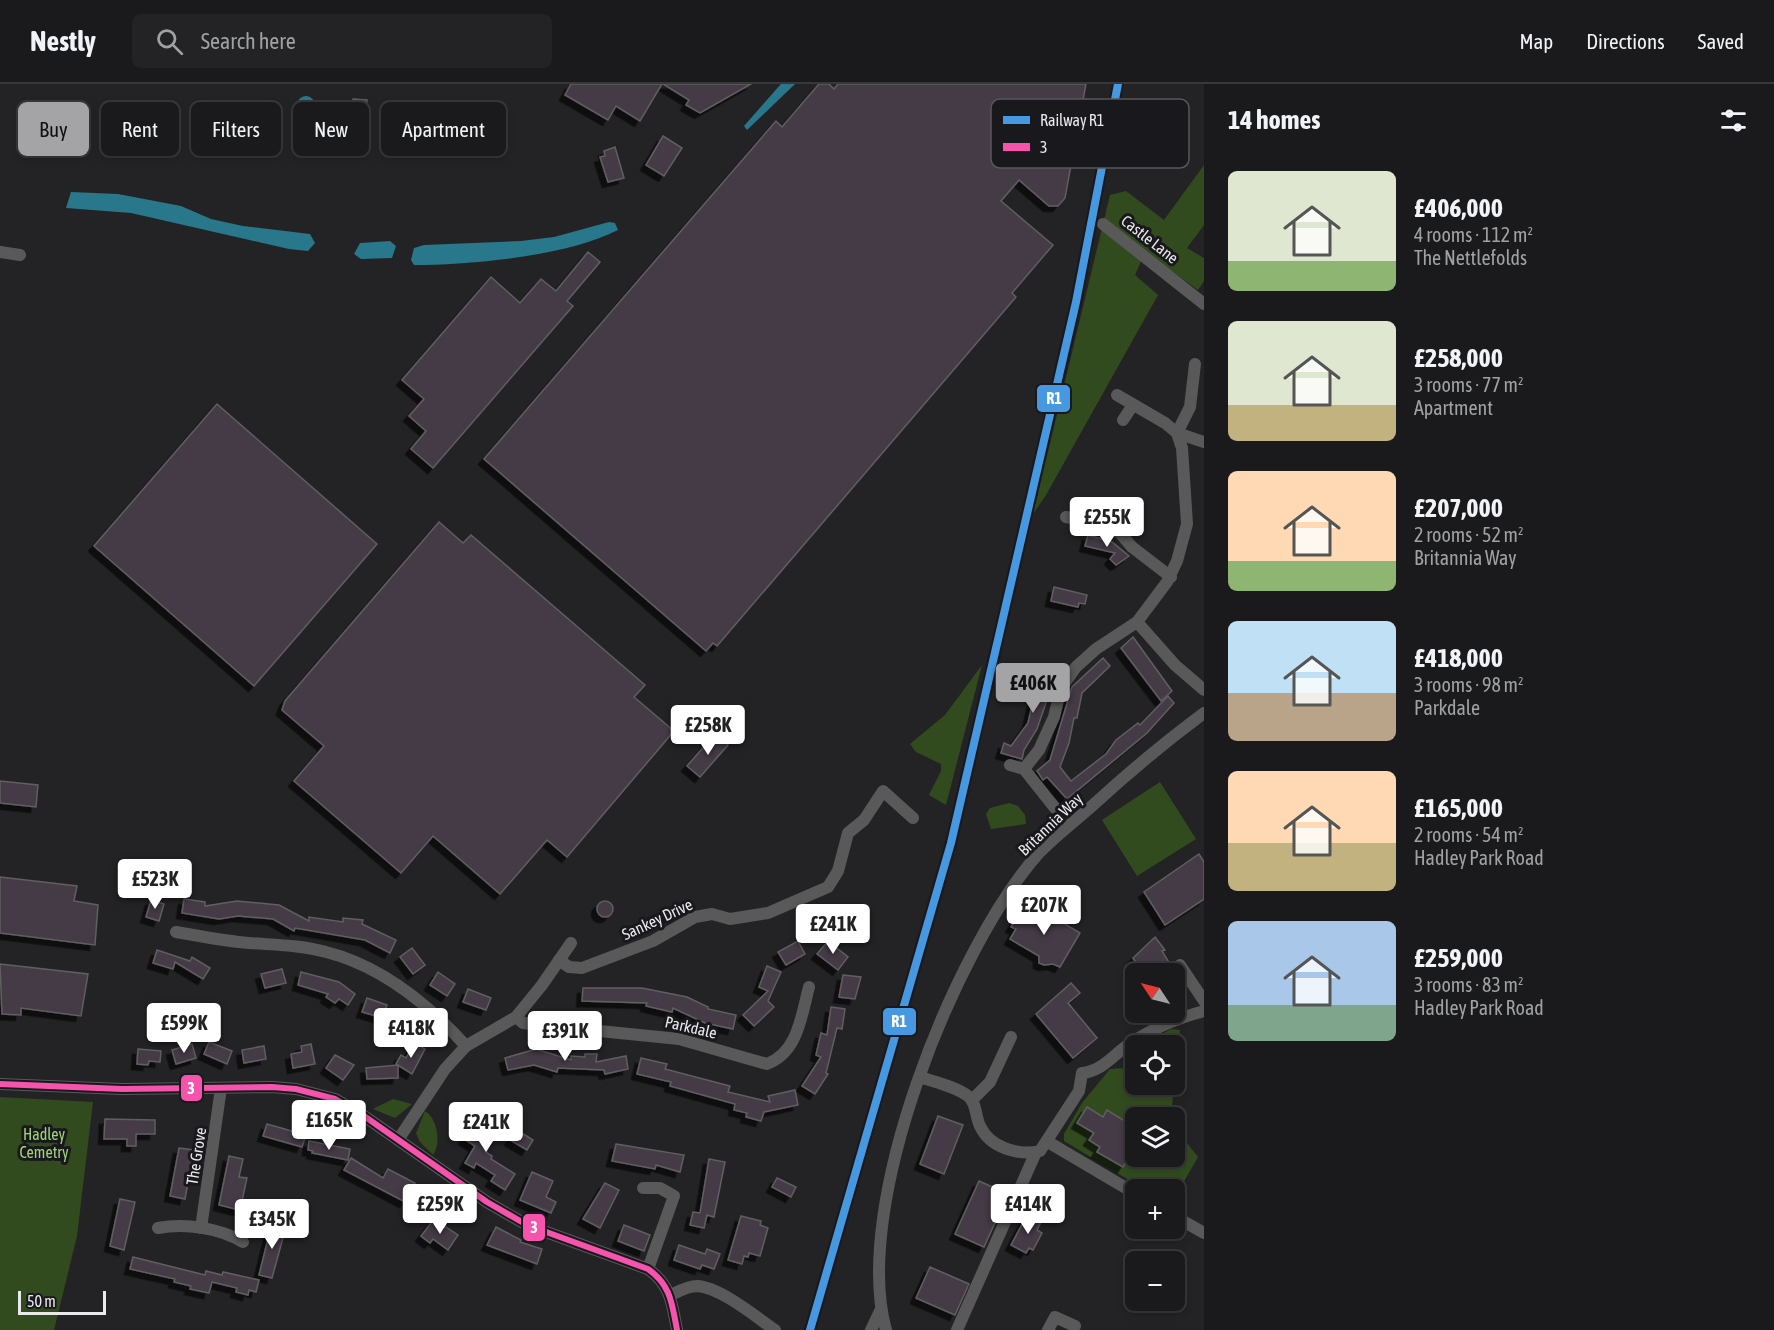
<!DOCTYPE html>
<html lang="en">
<head>
<meta charset="utf-8">
<style>
  :root { --surface:#1a1a1c; --page:#232325; --text:#f1f3f6; --muted:#9fa1a3; --line:#38383b; --accent:#a4a4a7 }
  body { margin:0; font-family:"Asap Condensed",sans-serif; background:var(--page); color:var(--text); height:100vh; display:flex; flex-direction:column; font-size:22px; white-space:nowrap }
  * { box-sizing:border-box; margin:0 }
  p { font-size:20px; color:var(--muted) }
  .icon { flex:none; width:33px; height:33px; fill:none; stroke:currentColor; stroke-width:2; stroke-linecap:round; stroke-linejoin:round }
  .map { position:relative; flex:1; overflow:hidden }
  .drawer { display:flex; flex-direction:column; background:var(--surface); width:570px }
  .drawer>* { flex:none }
  .hud { position:absolute; left:18px; top:18px; width:570px; height:54px; display:flex; gap:12px }
  .needle { width:39px; rotate:305deg }
  .tools { position:absolute; left:1125px; top:879px; display:grid; gap:12px }
  .tools a { display:grid; place-items:center; width:60px; height:60px; border-radius:9px; background:var(--surface); box-shadow:0 3px 9px #0003,0 0 0 2px var(--line); font-size:30px }
  .scale { position:absolute; left:18px; bottom:15px; width:88px; box-sizing:border-box; padding-left:6px; border:3px solid #eaeaed; border-top:0; font-size:16px; line-height:21px; white-space:nowrap; color:#eaeaed; -webkit-text-stroke:4px #19191d; paint-order:stroke }
  .price { position:absolute; translate:-50% -51px; padding:0 14px; border-radius:6px; background:#fff; color:#222; font-size:20px; line-height:39px; filter:drop-shadow(0 2px 3px #0008) }
  .price::after { content:''; position:absolute; left:50%; top:36px; width:18px; height:14px; margin-left:-9px; background:inherit; clip-path:polygon(0 0,100% 0,50% 100%) }
  .price.on { background:var(--accent); color:#111 }
  ul { padding:0; list-style:none }
  li { display:flex; align-items:center; gap:18px; height:150px; padding:0 24px }
  li span { display:grid; place-items:center; flex:none; width:168px; height:120px; border-radius:9px; color:#555 }
  li>.icon { margin-inline-start:auto }
  span .icon { width:72px; height:72px; fill:#fffc; stroke-width:1 }
  li b { font-size:26px }
  h2 { display:flex; justify-content:space-between; align-items:center; height:72px; padding:0 24px; font-size:26px }
  .pill { padding:0 21px; border-radius:9px; background:var(--surface); box-shadow:0 3px 9px #0003,0 0 0 2px var(--line); font-size:21px; line-height:54px }
  .pill.on { background:var(--accent); color:#111 }
  header { display:flex; align-items:center; gap:36px; box-sizing:border-box; height:84px; padding:0 30px; background:var(--surface); border-bottom:2px solid var(--line) }
  header strong { font-size:28px }
  nav { display:flex; gap:33px; margin-inline-start:auto; font-size:21px }
  .search { width:420px; height:54px; background:var(--page); display:flex; align-items:center; gap:15px; box-sizing:border-box; padding:0 21px; border-radius:9px; color:var(--muted); font-size:22px }
  main { display:flex; flex:1; min-height:0 }
  .map>svg:first-child { display:block }
  .green { fill:#324b1e }
  .water { fill:#28778a }
  .building { fill:#453b47; stroke:#5f5e60; stroke-width:1.5; filter:url(#shadow) }
  .lines { fill:none; stroke-linecap:round; stroke-linejoin:round }
  .minor { stroke:#59595a; stroke-width:12 }
  .bus-1-casing { stroke:#19191d; stroke-width:10 }
  .bus-1 { stroke:#f653ac; stroke-width:6 }
  .rail-1-casing { stroke:#19191d; stroke-width:12 }
  .rail-1 { stroke:#4699e1; stroke-width:8 }
  .labels { text-anchor:middle; dominant-baseline:central; stroke-width:6; stroke-linejoin:round; paint-order:stroke }
  .street-label { font-size:16px; fill:#eaeaed; stroke:#19191d }
  .park-label { font-size:16px; fill:#9ed576; stroke:#19191d }
  .key { fill:#19191d; stroke:#58585b; stroke-width:1.5 }
  .key-label { font-size:16px; fill:#eaeaed }
  .line-badge { stroke:#19191d; stroke-width:2 }
  .badge-label { font-size:16px; text-anchor:middle; font-weight:bold; fill:#fff }
</style>
</head>
<body>
<header>
<strong>Nestly</strong>
<div class="search"><svg class="icon" aria-label="search" viewBox="0 0 24 24"><circle cx="10" cy="10" r="6"/><path d="M15 15l6 6"/></svg>Search here</div>
<nav><a>Map</a><a>Directions</a><a>Saved</a></nav>
</header>
<main>
<div class="map">
<svg width="1204" height="1246" viewBox="0 0 1204 1246">
  <defs>
    <filter id="shadow"><feDropShadow dx="-5.5" dy="5.5" stdDeviation="0" flood-color="#0009"/></filter>
  </defs>
  <rect width="100%" height="100%" fill="#232325"/>
  <!-- green -->
  <g class="green">
    <path d="M1204,81V141L1187,164L1204,174V197L1198,206L1145,168L1135,191L1158,211L1046,411L1033,430L1110,111L1126,107L1164,136Z"/>
    <path d="M982,581L946,721L929,711L941,687V680L916,668L910,660L945,631Z"/>
    <path d="M1160,698L1196,755L1137,792L1102,736Z"/>
    <path d="M1009,719L1018,722L1025,731L1026,740L991,745L986,730L990,724Z"/>
    <path d="M1171,945L1180,946L1175,998L1174,962L1156,961L1158,952Z"/>
    <path d="M1135,976L1136,1000L1174,1001L1171,1033L1136,1034L1135,1044L1107,1027L1103,1033L1087,1023L1077,1039L1094,1049L1090,1056L1100,1063L1098,1068L1123,1083L1129,1074L1125,1071L1135,1054L1136,1072H1174L1175,1044L1198,1073L1175,1113L1174,1106L1144,1105L1064,1057V1050L1082,1019L1110,985L1125,984Z"/>
    <path d="M0,1013L93,1018L77,1152L54,1246H0Z"/>
    <path d="M393,1015L412,1020L395,1034L373,1025Z"/>
    <path d="M425,1027C438,1035 441,1060 433,1071L420,1058L416,1049Z"/>
  </g>
  <!-- water -->
  <g class="water">
    <path d="M781,0H795L747,46L744,42Z"/>
    <circle cx="306" cy="21" r="9"/>
    <circle cx="304" cy="47" r="9"/>
    <path d="M71,108L118,110L181,122L211,135L243,142L310,150L315,159L308,167L289,165L131,129L66,124Z"/>
    <path d="M609,138L615,139L618,146C568,172 471,181 414,181L411,176L414,164L424,161L521,157L554,153Z"/>
    <path d="M390,157L396,162L392,174L361,175L354,170L360,159Z"/>
  </g>
  <!-- building -->
  <g class="building">
    <path d="M571,0H662L640,37L616,22L608,36L565,11Z"/>
    <path d="M663,0H751L700,29L686,21L689,16Z"/>
    <path d="M819,0H829L834,5L838,0H1086L1065,114L1058,122H1049L1019,96L1001,117L1053,161L1012,209L1016,213L717,562L713,559L706,567L484,375L776,37L782,43Z"/>
    <path d="M353,15L367,16L363,57L349,56Z"/>
    <path d="M663,52L682,64L664,92L646,81Z"/>
    <path d="M615,63L624,94L608,98L600,73L605,72L604,67Z"/>
    <path d="M588,168L600,178L567,217L573,222L433,384L411,365L426,347L409,332L424,315L402,296L491,193L520,219L541,195L556,207Z"/>
    <path d="M217,320L377,460L254,602L94,462Z"/>
    <path d="M439,438L463,459L471,451L645,601L634,613L674,647L567,773L547,756L500,810L433,752L401,789L294,697L324,662L282,626L285,617Z"/>
    <path d="M1088,451L1112,458L1129,472L1116,481L1110,475L1115,469L1085,462Z"/>
    <path d="M1054,503L1087,511L1085,520L1079,519L1078,523L1051,517Z"/>
    <path d="M1133,553L1172,607L1161,617L1121,564Z"/>
    <path d="M1103,574L1110,582L1082,609L1077,634H1074L1069,659L1060,683L1071,697L1106,670L1116,656L1138,639L1140,641L1168,612L1174,619L1147,649L1067,715L1047,693L1043,696L1037,687L1050,676L1072,603Z"/>
    <path d="M1041,583L1057,587L1037,645L1024,666L1022,675L1001,669L1004,659L1011,662L1028,639Z"/>
    <path d="M715,650L728,661L700,693L687,682Z"/>
    <path d="M0,697L38,701L36,723L0,719Z"/>
    <path d="M1199,770L1204,778V815L1165,841L1144,808Z"/>
    <path d="M0,793L77,802L74,817L98,821L95,861L0,849Z"/>
    <path d="M184,815L205,818V822L237,817L279,821L309,837V833L343,838V834L363,836L362,840L396,856L390,869L365,856L295,844L294,847L273,835L238,832L219,835L182,829Z"/>
    <path d="M151,816L164,820L159,837L146,833Z"/>
    <circle cx="605" cy="825" r="8"/>
    <path d="M1031,820L1080,849L1060,883L1053,880L1044,881L1039,879V872L1010,855L1016,845L1011,843L1023,823L1028,826Z"/>
    <path d="M1155,853L1165,866L1162,867L1176,890H1144L1133,874Z"/>
    <path d="M798,857L805,870L786,881L778,868Z"/>
    <path d="M828,857L848,873L838,886L817,870Z"/>
    <path d="M412,864L425,881L413,890L400,873Z"/>
    <path d="M157,866L190,877L192,873L210,884L203,895L175,878L173,885L153,879Z"/>
    <path d="M0,880L88,890L81,932L21,924V931L2,930Z"/>
    <path d="M767,882L781,888L768,917L774,923L754,942L743,931L768,907L759,903Z"/>
    <path d="M282,885L286,899L265,904L261,890Z"/>
    <path d="M301,888L339,898L355,910L348,921L339,915L335,919L326,913L328,910L298,901Z"/>
    <path d="M438,888L455,900L447,912L430,901Z"/>
    <path d="M843,891L861,893L855,915L839,913Z"/>
    <path d="M1071,899L1080,909L1068,919L1097,954L1073,974L1036,930Z"/>
    <path d="M583,904H642L687,913L708,923V925L736,931L733,945L705,939L673,924L672,928L646,922L647,919L582,917Z"/>
    <path d="M468,905L491,914L486,926L463,918Z"/>
    <path d="M367,914L387,921L383,934L362,928Z"/>
    <path d="M831,923L845,925L842,945L837,944L826,989L828,990L815,1010L802,1002L821,973L816,971L821,949L827,951Z"/>
    <path d="M402,932L429,952L420,962L394,942Z"/>
    <path d="M209,958L232,967L227,980L204,970Z"/>
    <path d="M415,959L425,965L412,990L396,980L401,971L406,974Z"/>
    <path d="M192,960L196,974L176,980L172,966Z"/>
    <path d="M311,960L315,980L293,984L291,970L302,968L301,962Z"/>
    <path d="M264,962L266,975L244,979L242,966Z"/>
    <path d="M138,965L161,967L160,978L149,977L148,981L137,980Z"/>
    <path d="M536,965L571,976V972L585,973V970H597L596,978L626,972L628,985L605,990L604,986L558,984L557,988L534,981L508,986L505,974Z"/>
    <path d="M335,971L354,981L343,996L326,984Z"/>
    <path d="M641,974L667,980L665,985L730,1002L728,1008L770,1018L768,1012L795,1006L798,1021L764,1028L761,1037L746,1033L747,1029L734,1026L735,1020L670,1002L671,998L637,990Z"/>
    <path d="M398,981V994L367,995L366,984Z"/>
    <path d="M1087,1023L1103,1033L1107,1026L1136,1044V1054L1125,1071L1129,1073L1123,1083L1097,1068L1100,1063L1089,1056L1094,1049L1077,1039Z"/>
    <path d="M938,1032L963,1041L944,1090L920,1080Z"/>
    <path d="M476,1034L498,1047L486,1068L492,1072L491,1075L515,1090L505,1106L491,1097L495,1091L476,1079L474,1084L465,1079L475,1062L464,1055Z"/>
    <path d="M105,1035L155,1036V1050H136V1062H127V1055H104Z"/>
    <path d="M267,1040L306,1051L302,1063L263,1052Z"/>
    <path d="M517,1046L533,1056L527,1066L510,1056Z"/>
    <path d="M309,1057L350,1065L348,1076L312,1069L313,1067L308,1066Z"/>
    <path d="M616,1060L684,1071L680,1088L656,1081L655,1085L612,1077Z"/>
    <path d="M179,1064L194,1066L185,1115L170,1112Z"/>
    <path d="M229,1072L243,1075L239,1093L247,1094L240,1126L219,1121Z"/>
    <path d="M351,1074L383,1094L388,1085L415,1099L405,1118L344,1086Z"/>
    <path d="M709,1075L725,1078L714,1133L707,1131L704,1144L690,1141L693,1128L700,1129Z"/>
    <path d="M532,1088L553,1097L546,1113L556,1118L551,1129L520,1116Z"/>
    <path d="M777,1094L796,1103L791,1113L772,1103Z"/>
    <path d="M979,1097L1008,1110L984,1163L955,1150Z"/>
    <path d="M605,1099L619,1106L600,1144L583,1135Z"/>
    <path d="M120,1115L135,1118L124,1166L110,1162Z"/>
    <path d="M1027,1131L1041,1138L1037,1146L1042,1149L1033,1166L1029,1164L1026,1169L1011,1161Z"/>
    <path d="M741,1132L761,1137L760,1141L768,1144L760,1172L749,1169L748,1173L744,1172L742,1180L728,1176Z"/>
    <path d="M434,1135L458,1151L448,1166L433,1155L430,1159L421,1152Z"/>
    <path d="M272,1139L286,1143L272,1194L259,1191Z"/>
    <path d="M624,1141L650,1151L644,1167L618,1157Z"/>
    <path d="M496,1143L521,1156L520,1158L542,1165L537,1180L487,1161Z"/>
    <path d="M679,1161L705,1170L707,1165L720,1170L714,1185L702,1181L700,1185L674,1176Z"/>
    <path d="M133,1173L205,1191L206,1187L222,1191L223,1188L259,1196L256,1208L249,1206L248,1211L236,1208L237,1204L212,1198L209,1209L190,1205L191,1202L174,1198L175,1195L130,1185Z"/>
    <path d="M930,1183L969,1200L955,1231L916,1214Z"/>
  </g>
  <g class="lines">
    <!-- minor -->
    <g class="minor">
      <path d="M1103,140L1204,220"/>
      <path d="M0,168L20,171"/>
      <path d="M1195,280L1190,323L1177,349L1204,358"/>
      <path d="M1123,336L1133,321"/>
      <path d="M1066,433L1106,441L1120,449L1132,463L1171,493"/>
      <path d="M1137,538L1175,581L1204,606"/>
      <path d="M1010,681L1024,685L1055,724"/>
      <path d="M1024,685L1039,666L1054,633L1061,604L1076,583L1096,565L1137,538L1167,498L1177,477L1187,440L1182,364L1177,349L1165,339L1117,311"/>
      <path d="M176,848C200,852 224,857 249,859C275,861 301,861 326,868C382,882 428,920 466,962"/>
      <path d="M559,876L569,883L582,884L653,857L695,833L712,830L730,835L768,829L828,803L838,787L848,749L864,736L883,707L913,734"/>
      <path d="M1180,881L1204,917"/>
      <path d="M516,933L523,939L530,940L679,955L767,980C798,968 801,933 809,903"/>
      <path d="M920,993C934,998 955,1002 968,1012C977,1019 975,1032 980,1042C990,1064 1019,1072 1040,1067L1079,1007L1082,989C1102,987 1112,972 1128,961C1151,945 1177,934 1204,927"/>
      <path d="M0,1000L122,1005L272,1003L296,1005L335,1015L364,1032L487,1118L527,1141L648,1185C671,1201 672,1220 677,1246"/>
      <path d="M972,1016L990,998L1011,953"/>
      <path d="M398,1056L445,985L466,962L516,933L542,901L571,859"/>
      <path d="M1048,1058L1136,1110"/>
      <path d="M643,1104H660L674,1112L648,1185"/>
      <path d="M1174,1132L1204,1149"/>
      <path d="M158,1144C186,1139 219,1144 243,1158"/>
      <path d="M201,1144L221,1004"/>
      <path d="M671,1211C679,1207 688,1202 697,1202C720,1203 756,1233 775,1246"/>
      <path d="M871,1246L880,1227"/>
      <path d="M886,1246C851,1122 955,864 1038,770C1055,752 1074,738 1092,722C1128,689 1165,658 1204,629"/>
      <path d="M957,1246L1036,1068"/>
      <path d="M1048,1246L1055,1233L1075,1242"/>
    </g>
    <defs>
      <path id="bus-1" d="M0,1000L122,1005L272,1003L296,1005L335,1015L364,1032L487,1118L527,1141L648,1185C671,1201 672,1220 677,1246"/>
    </defs>
    <!-- bus-1 casing -->
    <use href="#bus-1" class="bus-1-casing"/>
    <!-- bus-1 -->
    <use href="#bus-1" class="bus-1"/>
    <defs>
      <path id="rail-1" d="M810,1246L951,759L1076,218L1118,0"/>
    </defs>
    <!-- rail-1 casing -->
    <use href="#rail-1" class="rail-1-casing"/>
    <!-- rail-1 -->
    <use href="#rail-1" class="rail-1"/>
  </g>
  <g class="labels">
    <!-- street labels -->
    <g class="street-label">
      <text transform="translate(1150 155) rotate(38)">Castle Lane</text>
      <text transform="translate(1050 740) rotate(-44)">Britannia Way</text>
      <text transform="translate(657 835) rotate(-25)">Sankey Drive</text>
      <text transform="translate(691 943) rotate(13)">Parkdale</text>
      <text transform="translate(196 1072) rotate(-81)">The Grove</text>
    </g>
    <!-- park labels -->
    <g class="park-label">
      <text x="44" y="1050">Hadley<tspan x="44" dy="18">Cemetry</tspan></text>
    </g>
  </g>
  <!-- legend -->
  <rect x="991" y="15" width="198" height="69" rx="9" class="key"/>
  <rect x="1003" y="32" width="27" height="8" fill="#4699e1"/>
  <rect x="1003" y="59" width="27" height="8" fill="#f653ac"/>
  <g class="key-label">
    <text x="1040" y="42">Railway R1</text>
    <text x="1040" y="69">3</text>
  </g>
  <g class="line-badge">
    <rect x="1036" y="300" width="35" height="29" rx="6" fill="#4699e1"/>
    <rect x="882" y="923" width="35" height="29" rx="6" fill="#4699e1"/>
    <rect x="180" y="990" width="23" height="28" rx="6" fill="#f653ac"/>
    <rect x="522" y="1129" width="24" height="29" rx="6" fill="#f653ac"/>
  </g>
  <g class="badge-label">
    <text x="1054" y="320">R1</text>
    <text x="899" y="943">R1</text>
    <text x="191" y="1010">3</text>
    <text x="534" y="1149">3</text>
  </g>
</svg>
<div class="tools">
<a><svg class="needle" viewBox="-14 -14 28 28"><path d="M0-13l5 13h-10z" fill="#e53935"/><path d="M0 13l5-13h-10z" fill="#9fa1a3"/></svg></a>
<a><svg class="icon" aria-label="locate" viewBox="0 0 24 24"><circle cx="12" cy="12" r="6"/><path d="M12 2v4M12 18v4M2 12h4M18 12h4"/></svg></a>
<a><svg class="icon" aria-label="layers" viewBox="0 0 24 24"><path d="M12 4l9 5-9 5-9-5zM3 14l9 5 9-5"/></svg></a>
<a>+</a>
<a>−</a>
</div>
<div class="scale">50 m</div>
<b class="price" style="left:1107px;top:464px">£255K</b>
<b class="price on" style="left:1033px;top:630px">£406K</b>
<b class="price" style="left:708px;top:672px">£258K</b>
<b class="price" style="left:155px;top:826px">£523K</b>
<b class="price" style="left:1044px;top:852px">£207K</b>
<b class="price" style="left:833px;top:871px">£241K</b>
<b class="price" style="left:184px;top:970px">£599K</b>
<b class="price" style="left:411px;top:975px">£418K</b>
<b class="price" style="left:565px;top:978px">£391K</b>
<b class="price" style="left:329px;top:1067px">£165K</b>
<b class="price" style="left:486px;top:1069px">£241K</b>
<b class="price" style="left:440px;top:1151px">£259K</b>
<b class="price" style="left:1028px;top:1151px">£414K</b>
<b class="price" style="left:272px;top:1166px">£345K</b>
<div class="hud">
<a class="pill on">Buy</a>
<a class="pill">Rent</a>
<a class="pill">Filters</a>
<a class="pill">New</a>
<a class="pill">Apartment</a>
</div>
</div>
<section class="drawer">
<h2>14 homes<svg class="icon" aria-label="filters" viewBox="0 0 24 24"><path d="M4 7h16M4 17h16"/><circle cx="9" cy="7" r="2"/><circle cx="15" cy="17" r="2"/></svg></h2>
<ul>
<li><span style="background:linear-gradient(#dfe7d0 75%,#8fb573 0)"><svg class="icon" aria-label="home" viewBox="0 0 24 24"><path d="M3 11l9-7 9 7M6 9v11h12V9"/></svg></span><div><b>£406,000</b><p>4 rooms · 112 m²</p><p>The Nettlefolds</p></div></li>
<li><span style="background:linear-gradient(#dfe7d0 70%,#c2b280 0)"><svg class="icon" aria-label="home" viewBox="0 0 24 24"><path d="M3 11l9-7 9 7M6 9v11h12V9"/></svg></span><div><b>£258,000</b><p>3 rooms · 77 m²</p><p>Apartment</p></div></li>
<li><span style="background:linear-gradient(#ffd9b3 75%,#8fb573 0)"><svg class="icon" aria-label="home" viewBox="0 0 24 24"><path d="M3 11l9-7 9 7M6 9v11h12V9"/></svg></span><div><b>£207,000</b><p>2 rooms · 52 m²</p><p>Britannia Way</p></div></li>
<li><span style="background:linear-gradient(#bfe0f5 60%,#b9a48a 0)"><svg class="icon" aria-label="home" viewBox="0 0 24 24"><path d="M3 11l9-7 9 7M6 9v11h12V9"/></svg></span><div><b>£418,000</b><p>3 rooms · 98 m²</p><p>Parkdale</p></div></li>
<li><span style="background:linear-gradient(#ffd9b3 60%,#c2b280 0)"><svg class="icon" aria-label="home" viewBox="0 0 24 24"><path d="M3 11l9-7 9 7M6 9v11h12V9"/></svg></span><div><b>£165,000</b><p>2 rooms · 54 m²</p><p>Hadley Park Road</p></div></li>
<li><span style="background:linear-gradient(#a9c7e8 70%,#7fa58c 0)"><svg class="icon" aria-label="home" viewBox="0 0 24 24"><path d="M3 11l9-7 9 7M6 9v11h12V9"/></svg></span><div><b>£259,000</b><p>3 rooms · 83 m²</p><p>Hadley Park Road</p></div></li>
</ul>
</section>
</main>
</body>
</html>
